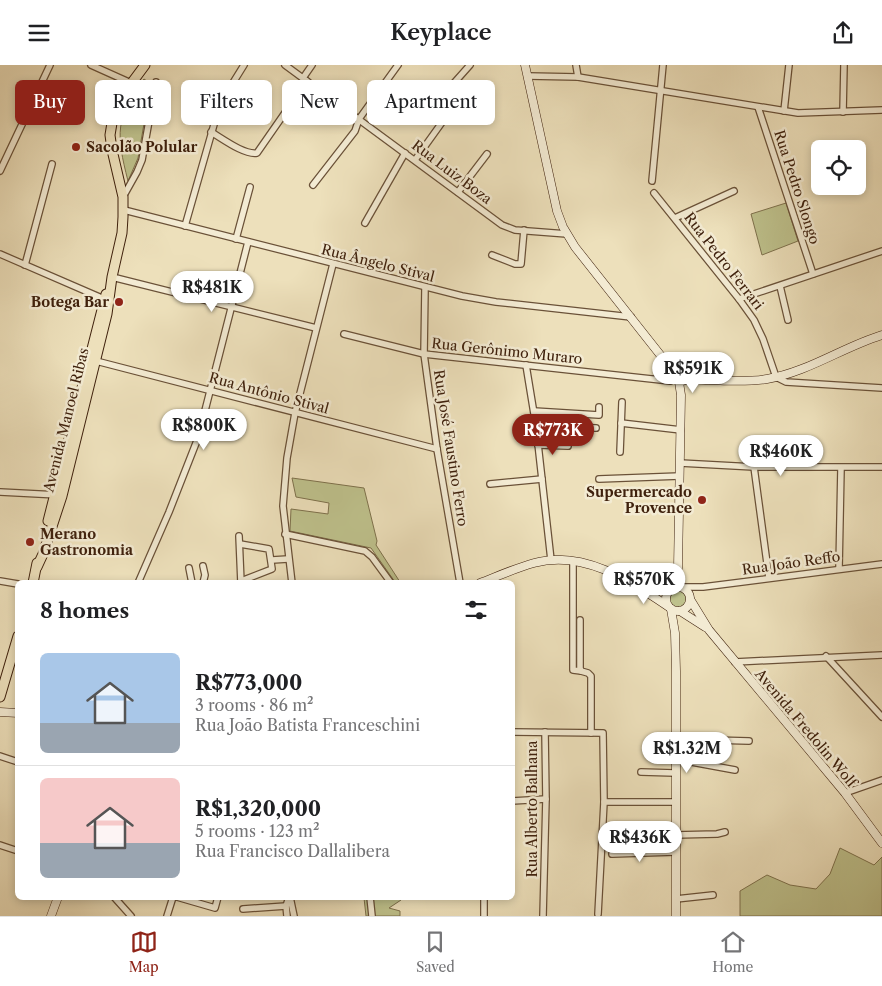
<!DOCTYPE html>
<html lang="en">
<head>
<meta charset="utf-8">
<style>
  :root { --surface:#fff; --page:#f2f2f2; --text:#202124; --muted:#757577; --line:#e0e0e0; --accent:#8f2418 }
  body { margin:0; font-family:"Libre Caslon Text",serif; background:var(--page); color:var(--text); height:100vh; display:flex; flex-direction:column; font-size:19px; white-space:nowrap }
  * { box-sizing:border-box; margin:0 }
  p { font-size:16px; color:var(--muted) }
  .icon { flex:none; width:28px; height:28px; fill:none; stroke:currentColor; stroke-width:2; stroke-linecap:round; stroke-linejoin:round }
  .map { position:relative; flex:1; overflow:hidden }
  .panel { position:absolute; left:15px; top:515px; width:500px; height:320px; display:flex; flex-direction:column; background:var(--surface); border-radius:8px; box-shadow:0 2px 8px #0003 }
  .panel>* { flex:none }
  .banner { position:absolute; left:15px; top:15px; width:500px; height:45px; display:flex; gap:10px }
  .fabs { position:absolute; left:811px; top:75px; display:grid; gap:10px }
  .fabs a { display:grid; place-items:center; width:55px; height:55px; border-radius:8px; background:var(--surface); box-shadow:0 2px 8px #0003; font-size:25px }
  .price { position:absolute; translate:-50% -42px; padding:0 11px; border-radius:18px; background:#fff; color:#222; font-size:16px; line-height:32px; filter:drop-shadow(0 1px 2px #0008) }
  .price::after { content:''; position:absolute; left:50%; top:30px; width:15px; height:11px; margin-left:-8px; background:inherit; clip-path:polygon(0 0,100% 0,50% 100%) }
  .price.selected { background:var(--accent); color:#fff }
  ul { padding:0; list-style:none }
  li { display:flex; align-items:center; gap:15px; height:125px; padding:0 25px }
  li+li { border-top:1px solid var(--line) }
  li span { display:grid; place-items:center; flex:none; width:140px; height:100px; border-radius:8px; color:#555 }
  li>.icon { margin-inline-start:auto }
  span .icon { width:60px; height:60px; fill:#fffc; stroke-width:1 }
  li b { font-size:21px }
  h2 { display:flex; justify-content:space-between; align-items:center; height:60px; padding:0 25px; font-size:21px }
  .chip { padding:0 18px; border-radius:8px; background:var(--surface); box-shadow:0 2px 8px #0003; font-size:18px; line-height:45px }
  .chip.selected { background:var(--accent); color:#fff }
  header { display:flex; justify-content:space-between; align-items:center; height:65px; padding:0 25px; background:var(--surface); font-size:22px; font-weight:600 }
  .menu { display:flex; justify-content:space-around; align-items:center; height:70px; border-top:1px solid var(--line); background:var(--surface); font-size:14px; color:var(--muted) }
  .menu a { display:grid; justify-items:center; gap:2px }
  .menu .selected { color:var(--accent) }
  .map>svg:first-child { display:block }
  .green { fill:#bec18c; stroke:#7e714c }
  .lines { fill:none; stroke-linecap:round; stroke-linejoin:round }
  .street-casing { stroke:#6a5138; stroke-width:8 }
  .secondary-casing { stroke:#3f210d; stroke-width:9 }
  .primary-casing { stroke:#3f210d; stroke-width:11 }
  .street { stroke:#f3ebd3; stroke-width:5.5 }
  .secondary { stroke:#f3ebd3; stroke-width:8 }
  .primary { stroke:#ede0bb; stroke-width:9 }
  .poi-dot { fill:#8f2418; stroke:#f3ebd3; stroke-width:2 }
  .labels { text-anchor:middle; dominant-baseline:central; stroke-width:5; stroke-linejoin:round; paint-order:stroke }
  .poi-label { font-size:14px; font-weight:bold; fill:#3f210d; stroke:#f3ebd3; text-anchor:start }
  .street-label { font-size:14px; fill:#3f210d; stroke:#f3ebd3 }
</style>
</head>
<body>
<header><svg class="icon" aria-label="menu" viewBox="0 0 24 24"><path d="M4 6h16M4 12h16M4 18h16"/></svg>Keyplace<svg class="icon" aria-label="share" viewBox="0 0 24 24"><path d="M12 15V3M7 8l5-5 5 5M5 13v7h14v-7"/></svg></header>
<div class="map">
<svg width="882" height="851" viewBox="0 0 882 851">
  <rect width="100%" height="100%" fill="#ede0bb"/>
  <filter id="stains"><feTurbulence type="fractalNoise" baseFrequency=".004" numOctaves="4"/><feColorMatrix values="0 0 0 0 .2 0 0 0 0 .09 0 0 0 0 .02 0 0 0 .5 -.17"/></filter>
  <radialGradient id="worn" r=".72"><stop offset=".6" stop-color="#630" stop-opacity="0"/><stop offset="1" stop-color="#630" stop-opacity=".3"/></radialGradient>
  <!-- green -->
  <g class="green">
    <path d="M144,14L151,19L138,93L128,116C116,69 115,53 144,14Z"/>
    <path d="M786,138L798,176L762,190L751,149Z"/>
    <path d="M292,413L364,423L377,476L376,480L400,517H395L371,483L290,466L291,444L328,449L329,438L296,432Z"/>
    <circle cx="678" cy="533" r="10"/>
    <path d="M840,783L874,800L882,792V851H740V826L767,810L790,820L816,824L830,809Z"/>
    <path d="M364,833H401V835L389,843L400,846V851H366Z"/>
  </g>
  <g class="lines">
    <defs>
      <g id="street">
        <path d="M91,0L131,18"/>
        <path d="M285,0L502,160L515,165L567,169"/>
        <path d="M576,0L578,12"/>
        <path d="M528,11L578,12L798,48L882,45"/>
        <path d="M303,13L312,0"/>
        <path d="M454,18L470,0"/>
        <path d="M758,42L813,209"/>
        <path d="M784,46L789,0"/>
        <path d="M843,47L844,0"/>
        <path d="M211,67C223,74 244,90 257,88L307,16"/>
        <path d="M415,95L443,56"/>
        <path d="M0,106L50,0"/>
        <path d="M652,116L663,0"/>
        <path d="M313,120L355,66L359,54L398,0"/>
        <path d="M458,127L487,89"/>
        <path d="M654,128L739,234L754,255L763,274L776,312L786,317L882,323"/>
        <path d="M123,132L137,107L142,95L156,17"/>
        <path d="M124,145L462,231L496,237L631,252"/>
        <path d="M675,153L734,126"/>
        <path d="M365,158L405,88"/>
        <path d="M185,161L217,49L226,29L244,0"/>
        <path d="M236,174L250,122"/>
        <path d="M0,189L104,234"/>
        <path d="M492,190L515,199H521L524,165"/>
        <path d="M25,200L52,99"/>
        <path d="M112,212L316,263"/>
        <path d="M780,221L788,255"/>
        <path d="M425,223L424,289L437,384L460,518"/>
        <path d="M739,234L882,186"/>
        <path d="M344,269L424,289L670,316"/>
        <path d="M96,296L437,384"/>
        <path d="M526,300L536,361L551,495"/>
        <path d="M534,346L599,350V342"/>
        <path d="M621,358L681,365"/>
        <path d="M536,361L596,363"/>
        <path d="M538,380L568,381"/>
        <path d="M620,387L622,337"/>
        <path d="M680,398L754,402H882"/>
        <path d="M754,402L769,513"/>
        <path d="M599,414L680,411"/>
        <path d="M490,419L542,414"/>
        <path d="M0,427L58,430"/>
        <path d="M285,469L365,486L372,492L391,518"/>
        <path d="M239,471L241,518"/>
        <path d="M240,479L269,484L272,504L241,516"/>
        <path d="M272,495L288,494"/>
        <path d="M573,496V605L581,606"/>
        <path d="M203,501L205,510L203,518"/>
        <path d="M189,503L192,518"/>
        <path d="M839,504L841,403"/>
        <path d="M0,516L18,519"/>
        <path d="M138,518L169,447L198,373L248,177"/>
        <path d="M292,518L283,441L287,393L295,348L333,199"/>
        <path d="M683,522H703L882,499"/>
        <path d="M580,555V603L581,606L588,608L591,611V668"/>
        <path d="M826,591L882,652"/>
        <path d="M735,597L882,590"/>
        <path d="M512,667L603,668L604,737L598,849"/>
        <path d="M675,674L749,676"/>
        <path d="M0,691L18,697"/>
        <path d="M675,694L735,705"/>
        <path d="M641,707L675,708"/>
        <path d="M845,728L882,715"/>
        <path d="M512,736L546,734"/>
        <path d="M604,737H675"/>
        <path d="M675,770L717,769L725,767"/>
        <path d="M0,780L18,786"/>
        <path d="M612,789L675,787"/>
        <path d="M114,832L131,851"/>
        <path d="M177,832L215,843L218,832"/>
        <path d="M290,832L294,851"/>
        <path d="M370,832L372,851"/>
        <path d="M676,834L713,830"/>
        <path d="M243,844L286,841"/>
        <path d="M167,851L173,832"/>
        <path d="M287,851L286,841L289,832"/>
        <path d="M484,851V832"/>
        <path d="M543,851L546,734L545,667"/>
      </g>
      <g id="secondary">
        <path d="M525,0L557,146L563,162L575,182L673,306L679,317L681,330L678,503L672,523"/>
        <path d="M679,317C690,313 698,315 709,315C728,316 749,317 767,314C808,307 843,282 882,270"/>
        <path d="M480,518C498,511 516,503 534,498C583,484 630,516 669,542"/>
        <path d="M638,519L670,524"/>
        <circle cx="678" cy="534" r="12"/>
        <path d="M690,534L709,565L845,728L882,778"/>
        <path d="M671,544L675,568L676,606V851"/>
        <path d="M680,546L705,562"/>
        <path d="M0,647L18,648"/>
        <path d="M51,851L58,832"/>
      </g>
      <g id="primary">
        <path d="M48,456L106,229"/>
        <path d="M37,502L43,489L62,431L107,249L112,212L122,168L123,152V132L112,85L110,70L112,58L122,31L145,0"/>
        <path d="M33,518L37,498"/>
        <path d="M0,632L18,571"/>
      </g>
    </defs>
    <!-- street casing -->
    <use href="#street" class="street-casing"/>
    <!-- secondary casing -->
    <use href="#secondary" class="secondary-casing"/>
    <!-- primary casing -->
    <use href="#primary" class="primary-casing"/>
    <!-- street -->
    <use href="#street" class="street"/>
    <!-- secondary -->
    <use href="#secondary" class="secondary"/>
    <!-- primary -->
    <use href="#primary" class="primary"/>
  </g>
  <!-- markers -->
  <g class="poi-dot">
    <circle cx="76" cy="82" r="5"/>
    <circle cx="119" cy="237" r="5"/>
    <circle cx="702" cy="435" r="5"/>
    <circle cx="30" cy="477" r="5"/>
  </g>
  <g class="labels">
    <!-- poi labels -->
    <g class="poi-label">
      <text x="86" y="82">Sacolão Polular</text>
      <text x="109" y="237" text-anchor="end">Botega Bar</text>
      <text x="692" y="427" text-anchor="end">Supermercado<tspan x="692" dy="16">Provence</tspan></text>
      <text x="40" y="469">Merano<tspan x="40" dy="16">Gastronomia</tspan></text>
    </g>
    <!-- street labels -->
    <g class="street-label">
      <text transform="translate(452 107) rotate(37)">Rua Luiz Boza</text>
      <text transform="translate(797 122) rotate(72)">Rua Pedro Slongo</text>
      <text transform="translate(724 196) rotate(52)">Rua Pedro Ferrari</text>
      <text transform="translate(378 198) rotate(14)">Rua Ângelo Stival</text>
      <text transform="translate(507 286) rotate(6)">Rua Gerônimo Muraro</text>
      <text transform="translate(269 328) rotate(15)">Rua Antônio Stival</text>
      <text transform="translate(66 355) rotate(-76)">Avenida Manoel Ribas</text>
      <text transform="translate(451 383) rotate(81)">Rua José Faustino Ferro</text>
      <text transform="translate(791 498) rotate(-8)">Rua João Reffo</text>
      <text transform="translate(806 663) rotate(50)">Avenida Fredolin Wolf</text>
      <text transform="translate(532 744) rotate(-90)">Rua Alberto Balhana</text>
    </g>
  </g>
  <rect width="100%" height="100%" filter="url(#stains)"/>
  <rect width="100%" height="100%" fill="url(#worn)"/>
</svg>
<div class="fabs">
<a><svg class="icon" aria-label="locate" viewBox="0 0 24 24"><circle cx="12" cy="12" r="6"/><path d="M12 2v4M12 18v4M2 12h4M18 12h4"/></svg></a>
</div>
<b class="price" style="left:212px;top:248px">R$481K</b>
<b class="price" style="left:693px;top:329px">R$591K</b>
<b class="price" style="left:204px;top:386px">R$800K</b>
<b class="price selected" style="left:553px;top:391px">R$773K</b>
<b class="price" style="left:781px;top:412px">R$460K</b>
<b class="price" style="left:644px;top:540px">R$570K</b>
<b class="price" style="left:687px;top:709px">R$1.32M</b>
<b class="price" style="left:640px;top:798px">R$436K</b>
<div class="banner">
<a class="chip selected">Buy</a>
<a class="chip">Rent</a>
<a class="chip">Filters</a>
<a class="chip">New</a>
<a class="chip">Apartment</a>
</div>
<section class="panel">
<h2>8 homes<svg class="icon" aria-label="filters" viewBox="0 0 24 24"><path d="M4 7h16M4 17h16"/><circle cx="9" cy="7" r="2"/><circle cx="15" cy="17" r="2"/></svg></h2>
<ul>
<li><span style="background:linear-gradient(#a9c7e8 70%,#9aa5b1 0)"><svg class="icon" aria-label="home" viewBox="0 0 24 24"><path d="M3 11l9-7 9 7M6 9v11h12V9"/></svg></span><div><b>R$773,000</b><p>3 rooms · 86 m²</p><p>Rua João Batista Franceschini</p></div></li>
<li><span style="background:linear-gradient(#f6c9c9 65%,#9aa5b1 0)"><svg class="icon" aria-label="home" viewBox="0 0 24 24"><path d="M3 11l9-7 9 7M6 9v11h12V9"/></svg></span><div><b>R$1,320,000</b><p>5 rooms · 123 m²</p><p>Rua Francisco Dallalibera</p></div></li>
</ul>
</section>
</div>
<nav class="menu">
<a class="selected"><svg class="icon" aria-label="map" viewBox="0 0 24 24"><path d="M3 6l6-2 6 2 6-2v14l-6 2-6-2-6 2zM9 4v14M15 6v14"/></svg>Map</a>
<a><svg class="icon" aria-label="saved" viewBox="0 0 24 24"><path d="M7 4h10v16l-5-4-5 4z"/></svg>Saved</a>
<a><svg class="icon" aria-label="home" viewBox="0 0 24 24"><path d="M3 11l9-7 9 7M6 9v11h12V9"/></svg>Home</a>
</nav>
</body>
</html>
